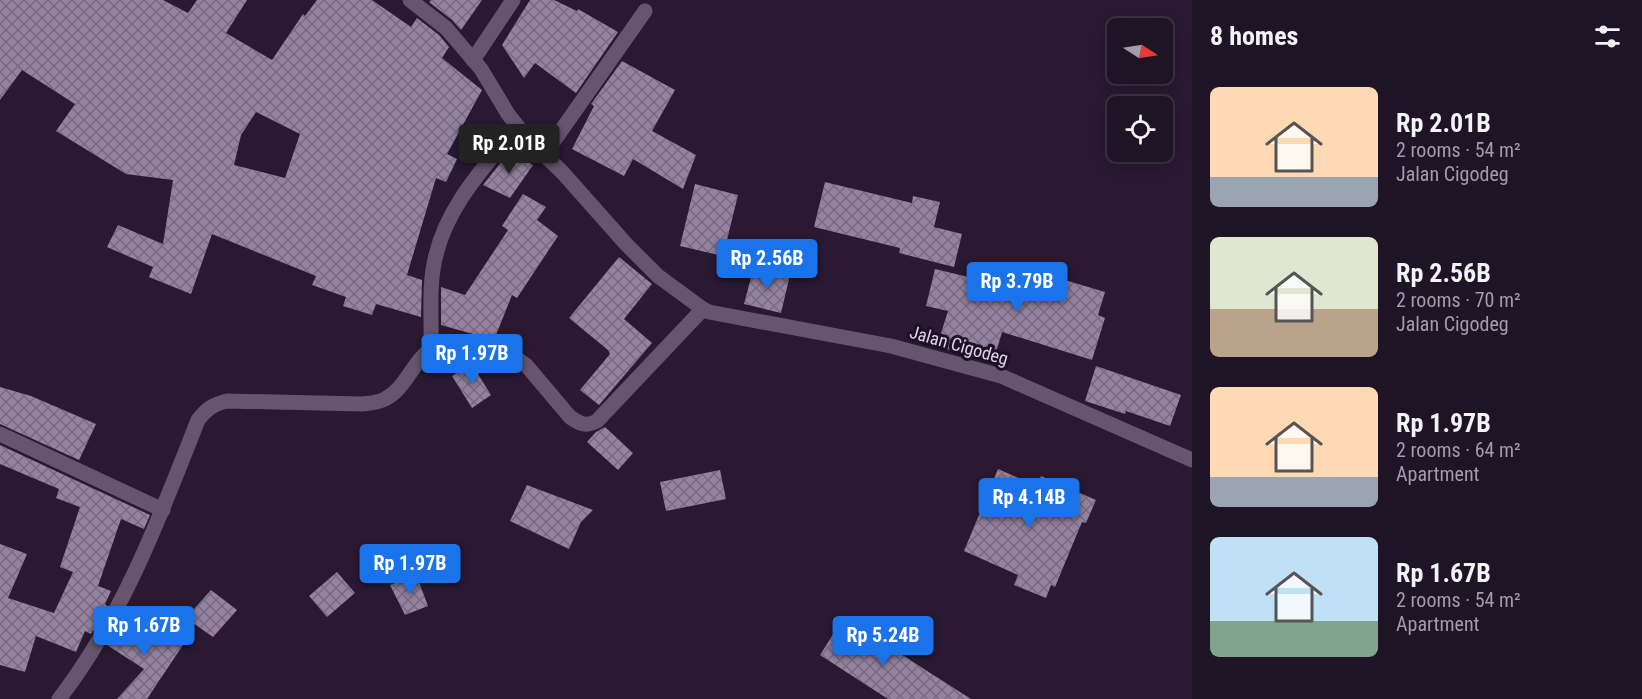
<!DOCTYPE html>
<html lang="en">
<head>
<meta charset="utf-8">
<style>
  :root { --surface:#1f1326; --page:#2c2032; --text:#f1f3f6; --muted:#a19ea7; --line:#3c3243; --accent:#1a73e8 }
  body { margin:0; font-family:"Roboto Condensed",sans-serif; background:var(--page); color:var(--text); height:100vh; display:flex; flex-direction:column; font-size:22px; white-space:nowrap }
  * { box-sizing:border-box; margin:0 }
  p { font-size:20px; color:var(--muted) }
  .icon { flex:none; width:33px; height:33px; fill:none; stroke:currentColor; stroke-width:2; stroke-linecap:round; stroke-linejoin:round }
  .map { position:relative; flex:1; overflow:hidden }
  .drawer { display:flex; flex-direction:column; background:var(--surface); width:450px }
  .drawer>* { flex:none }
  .needle { width:39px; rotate:102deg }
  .fabs { position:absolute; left:1107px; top:18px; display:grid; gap:12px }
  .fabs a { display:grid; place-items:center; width:66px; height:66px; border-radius:9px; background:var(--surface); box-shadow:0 3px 15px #0003,0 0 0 2px var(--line); font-size:30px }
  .price { position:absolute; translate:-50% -51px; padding:0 14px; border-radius:6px; background:var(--accent); color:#fff; font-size:20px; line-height:39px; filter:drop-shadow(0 2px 3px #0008) }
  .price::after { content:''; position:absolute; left:50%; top:36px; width:18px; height:14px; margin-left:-9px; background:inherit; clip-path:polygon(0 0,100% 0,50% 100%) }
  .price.active { background:#222; color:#fff }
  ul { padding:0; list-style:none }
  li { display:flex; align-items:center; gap:18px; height:150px; padding:0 18px }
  li span { display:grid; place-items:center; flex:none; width:168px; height:120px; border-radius:9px; color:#555 }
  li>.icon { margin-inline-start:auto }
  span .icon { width:72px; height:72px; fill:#fffc; stroke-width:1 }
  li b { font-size:26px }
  h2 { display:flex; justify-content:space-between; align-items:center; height:72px; padding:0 18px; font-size:26px }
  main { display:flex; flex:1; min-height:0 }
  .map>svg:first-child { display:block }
  .building { fill:url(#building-cross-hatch); fill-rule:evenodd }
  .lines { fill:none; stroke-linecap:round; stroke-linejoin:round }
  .street { stroke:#65556f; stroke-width:15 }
  .labels { text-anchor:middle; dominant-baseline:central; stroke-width:6; stroke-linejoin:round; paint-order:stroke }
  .street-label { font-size:18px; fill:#dfd5e6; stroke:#1f1028 }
</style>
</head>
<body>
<main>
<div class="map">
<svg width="1192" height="699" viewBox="0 0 1192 699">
  <defs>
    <pattern id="building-cross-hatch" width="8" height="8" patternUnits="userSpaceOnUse" patternTransform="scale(1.5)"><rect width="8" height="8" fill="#9482a0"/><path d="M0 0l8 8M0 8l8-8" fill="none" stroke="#786b80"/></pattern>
  </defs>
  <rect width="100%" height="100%" fill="#291932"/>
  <!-- building -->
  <g class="building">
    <path d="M0,0H163L188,13L197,0H247L226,33L272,60L303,14L305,16L317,0H372L411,27L417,18L439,35L449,47L442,58L482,90L447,154L457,159L446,182L436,178L407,275L422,280L421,317L376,304L372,315L343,306L346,297L312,285L316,276L212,234L191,294L149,277L153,267L107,247L118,225L163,244L173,180L126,174L56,131L75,104L22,70L0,100ZM256,112L300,134L285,178L234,165L241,135Z"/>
    <path d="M431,0H482L461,30L452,20L429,2Z"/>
    <path d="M530,0H554L577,11L578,9L618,32L576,93L535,63L524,78L502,45Z"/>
    <path d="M622,61L675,90L652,131L696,155L683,189L633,159L624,176L572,149L594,106L591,104Z"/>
    <path d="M510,151L533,165L510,198L483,185Z"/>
    <path d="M825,182L912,203L913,196L940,202L934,227L962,234L954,267L899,253L900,248L814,227Z"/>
    <path d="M695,184L738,195L723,256L680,246Z"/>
    <path d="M523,194L546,207L537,220L558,236L517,298L512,295L494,340L441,325V287L465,295L508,230L502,226Z"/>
    <path d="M619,257L652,284L624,319L652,343L599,405L580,390L610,354L608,350L569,318Z"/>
    <path d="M754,266L790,275L781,313L744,304Z"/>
    <path d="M1021,267L1105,292L1098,315L1105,318L1092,360L1002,332L993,363L937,346L948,311L926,306L935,269L1014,288Z"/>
    <path d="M471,363L491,395L472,408L452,376Z"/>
    <path d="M1096,366L1181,395L1170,426L1126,411L1125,414L1085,401Z"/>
    <path d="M0,387L31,396L96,424L79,460L0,424Z"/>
    <path d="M605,427L633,453L618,470L587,442L596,432Z"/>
    <path d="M0,445L150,515L144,529L121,519L98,586L111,591L105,604L107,606L91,634L85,631L76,652L36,636L25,672L0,665V544L27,554L8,598L54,613L73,572L60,567L80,507L56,498L59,489L0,464Z"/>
    <path d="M998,469L1037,486L1041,476L1096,500L1086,523L1082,522L1055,587L1051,585L1046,598L1014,585L1018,575L964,551Z"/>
    <path d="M720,470L726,499L666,511L660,482Z"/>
    <path d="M527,485L593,510L581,522L569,549L510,521Z"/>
    <path d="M337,572L355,593L327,617L309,596Z"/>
    <path d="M416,574L428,606L405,615L390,585Z"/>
    <path d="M211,590L237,610L213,637L186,618Z"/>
    <path d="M123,617L155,641L162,631L183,645L147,699H117L144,669L107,645Z"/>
    <path d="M844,617L924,669L971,699H888L820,655Z"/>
  </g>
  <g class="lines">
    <!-- street -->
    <g class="street">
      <path d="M410,0L446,28L481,69L508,114L526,137L563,173L626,244L658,276L703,309L709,312L891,346L1001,376L1192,460"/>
      <path d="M473,60L513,0"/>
      <path d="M544,155L645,11"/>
      <path d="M431,348C432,318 428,284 436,255C448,204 486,166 517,126"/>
      <path d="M0,434L163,510"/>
      <path d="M59,699C123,616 160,517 198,420C206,409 214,404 227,401L362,404C370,403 378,403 385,399C413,385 415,342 455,342C474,342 501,354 519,360L526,365L570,417C580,424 586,427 597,421L703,309"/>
    </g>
  </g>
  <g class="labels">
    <!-- street labels -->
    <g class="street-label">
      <text transform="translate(959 345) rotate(16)">Jalan Cigodeg</text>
    </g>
  </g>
</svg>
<div class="fabs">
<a><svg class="needle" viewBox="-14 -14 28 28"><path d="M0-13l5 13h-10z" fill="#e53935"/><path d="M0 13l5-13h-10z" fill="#a19ea7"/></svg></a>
<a><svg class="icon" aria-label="locate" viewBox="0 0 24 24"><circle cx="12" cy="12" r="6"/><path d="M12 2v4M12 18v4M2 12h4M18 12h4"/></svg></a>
</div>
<b class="price active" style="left:509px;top:175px">Rp 2.01B</b>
<b class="price" style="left:767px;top:290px">Rp 2.56B</b>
<b class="price" style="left:1017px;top:313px">Rp 3.79B</b>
<b class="price" style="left:472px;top:385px">Rp 1.97B</b>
<b class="price" style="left:1029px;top:529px">Rp 4.14B</b>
<b class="price" style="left:410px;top:595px">Rp 1.97B</b>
<b class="price" style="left:144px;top:657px">Rp 1.67B</b>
<b class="price" style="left:883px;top:667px">Rp 5.24B</b>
</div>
<section class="drawer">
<h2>8 homes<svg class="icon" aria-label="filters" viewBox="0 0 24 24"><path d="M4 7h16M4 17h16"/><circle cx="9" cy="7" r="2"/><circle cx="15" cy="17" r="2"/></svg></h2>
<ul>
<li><span style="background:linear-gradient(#ffd9b3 75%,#9aa5b1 0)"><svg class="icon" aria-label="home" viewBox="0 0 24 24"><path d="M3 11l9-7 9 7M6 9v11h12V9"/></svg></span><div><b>Rp 2.01B</b><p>2 rooms · 54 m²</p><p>Jalan Cigodeg</p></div></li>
<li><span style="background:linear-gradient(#dfe7d0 60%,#b9a48a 0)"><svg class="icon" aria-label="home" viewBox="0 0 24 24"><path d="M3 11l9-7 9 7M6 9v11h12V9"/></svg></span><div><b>Rp 2.56B</b><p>2 rooms · 70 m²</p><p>Jalan Cigodeg</p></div></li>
<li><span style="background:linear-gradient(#ffd9b3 75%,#9aa5b1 0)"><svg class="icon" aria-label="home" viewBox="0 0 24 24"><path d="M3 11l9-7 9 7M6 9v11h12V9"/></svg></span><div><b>Rp 1.97B</b><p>2 rooms · 64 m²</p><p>Apartment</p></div></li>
<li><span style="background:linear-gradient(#bfe0f5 70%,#7fa58c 0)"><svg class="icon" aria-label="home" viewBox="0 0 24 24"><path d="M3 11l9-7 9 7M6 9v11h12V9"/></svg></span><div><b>Rp 1.67B</b><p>2 rooms · 54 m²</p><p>Apartment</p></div></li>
</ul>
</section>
</main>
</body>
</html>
